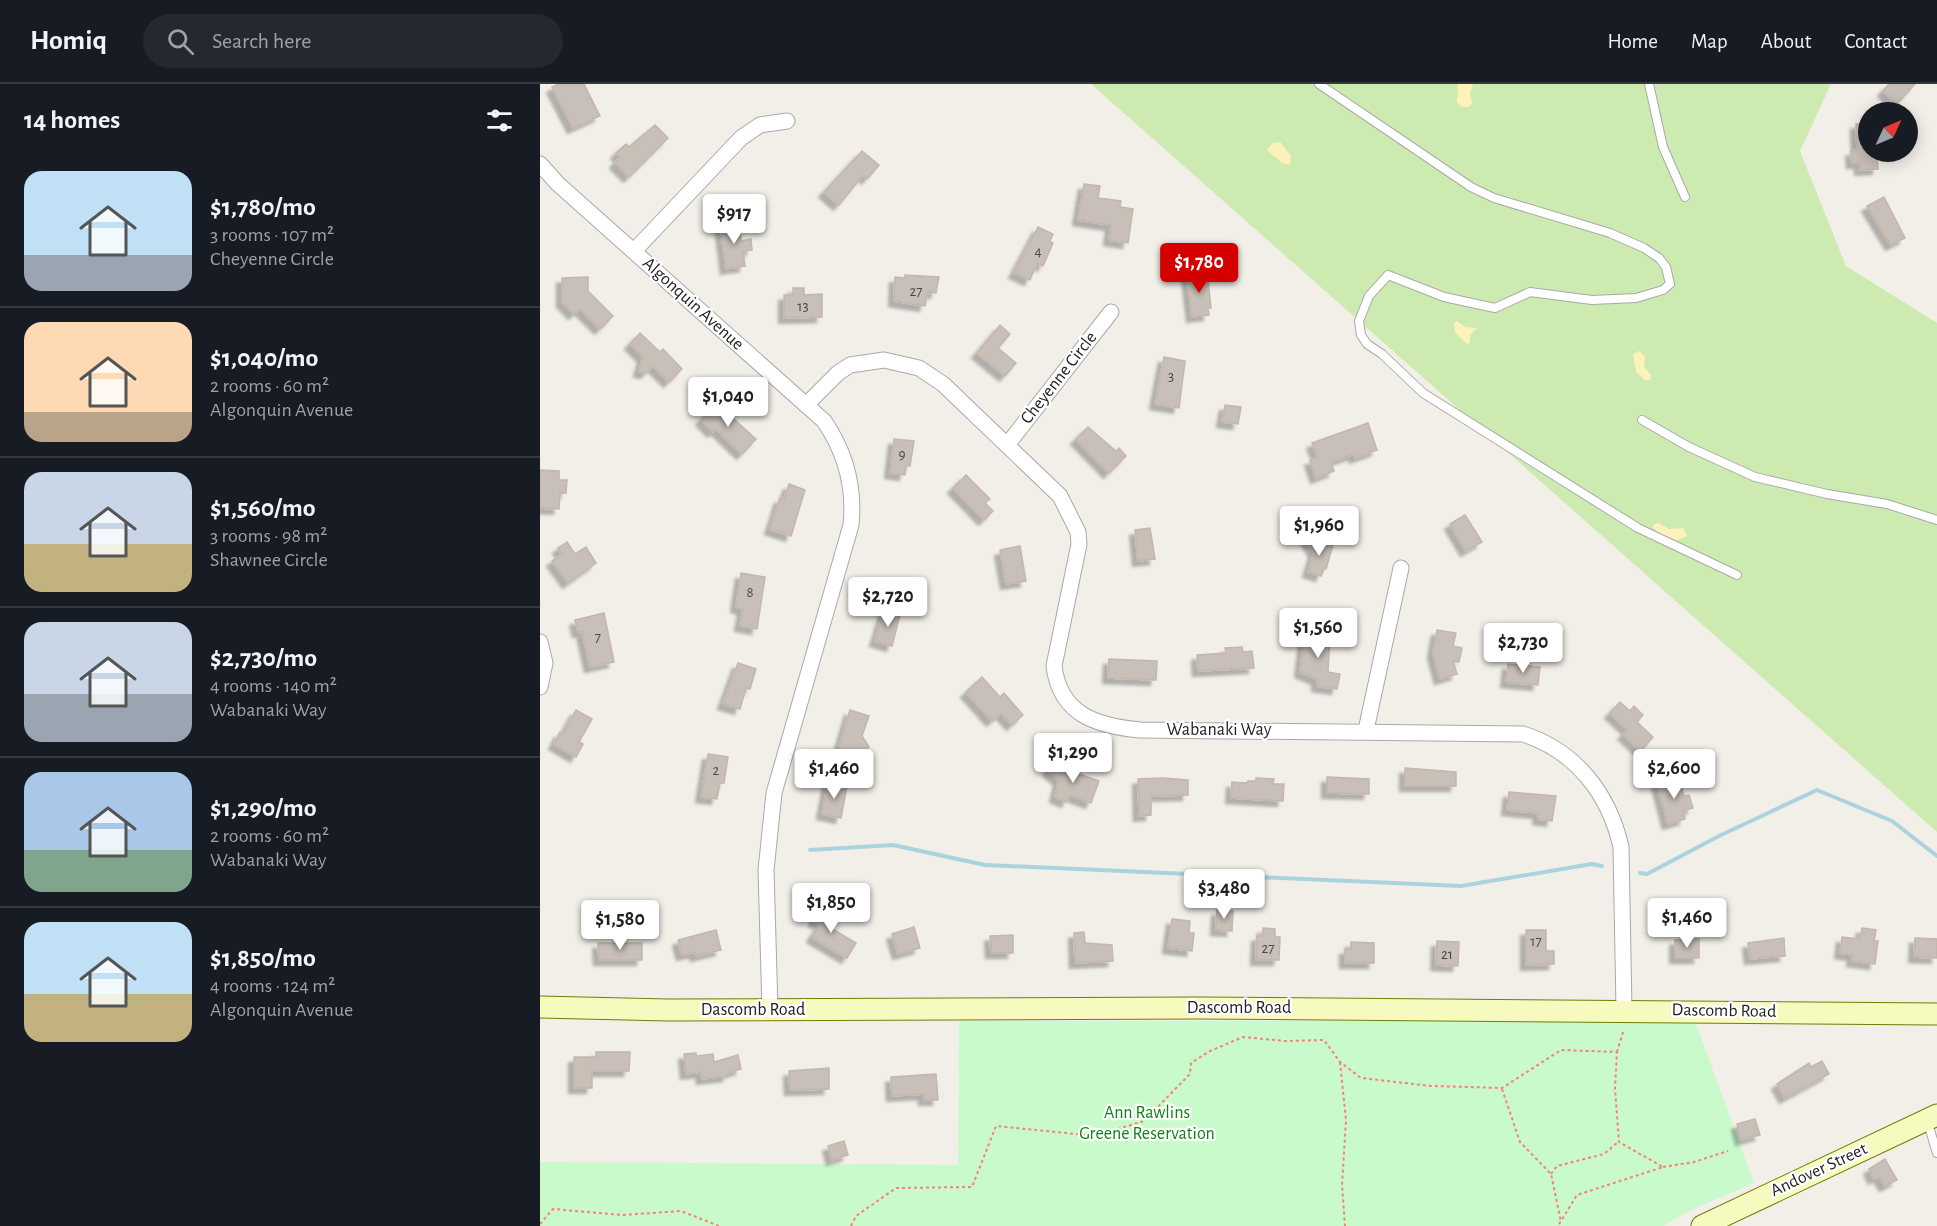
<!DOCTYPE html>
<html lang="en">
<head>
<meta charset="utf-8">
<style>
  :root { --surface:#171b24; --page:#242831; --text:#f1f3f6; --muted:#9ea1a6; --line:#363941; --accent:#d40000 }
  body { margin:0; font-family:"Alegreya Sans",sans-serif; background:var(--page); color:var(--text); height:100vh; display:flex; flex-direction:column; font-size:22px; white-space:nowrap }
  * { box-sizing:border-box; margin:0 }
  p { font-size:20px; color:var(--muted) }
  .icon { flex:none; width:33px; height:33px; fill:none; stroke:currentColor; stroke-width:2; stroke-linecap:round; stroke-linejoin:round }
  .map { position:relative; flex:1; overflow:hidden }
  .side { display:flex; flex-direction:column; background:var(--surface); width:540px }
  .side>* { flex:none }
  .needle { width:39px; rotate:46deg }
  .buttons { position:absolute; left:1318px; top:18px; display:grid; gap:12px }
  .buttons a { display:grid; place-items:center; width:60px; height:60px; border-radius:50%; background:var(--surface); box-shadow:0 3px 15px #0003; font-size:30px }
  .price { position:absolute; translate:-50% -51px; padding:0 14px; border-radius:6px; background:#fff; color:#222; font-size:20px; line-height:39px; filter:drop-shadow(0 2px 3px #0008) }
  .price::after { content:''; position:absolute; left:50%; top:36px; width:18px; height:14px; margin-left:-9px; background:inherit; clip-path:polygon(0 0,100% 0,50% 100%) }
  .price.on { background:var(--accent); color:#fff }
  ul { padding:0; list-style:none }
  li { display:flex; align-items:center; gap:18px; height:150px; padding:0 24px }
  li+li { border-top:2px solid var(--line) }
  li span { display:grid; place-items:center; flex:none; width:168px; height:120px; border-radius:18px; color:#555 }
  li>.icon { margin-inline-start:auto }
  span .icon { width:72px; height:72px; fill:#fffc; stroke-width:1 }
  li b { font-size:26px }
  h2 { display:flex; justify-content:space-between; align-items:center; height:72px; padding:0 24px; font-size:26px }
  header { display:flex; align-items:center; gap:36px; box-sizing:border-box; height:84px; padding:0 30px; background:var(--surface); border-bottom:2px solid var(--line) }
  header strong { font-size:28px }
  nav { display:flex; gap:33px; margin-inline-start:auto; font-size:21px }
  .search { width:420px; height:54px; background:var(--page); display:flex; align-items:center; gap:15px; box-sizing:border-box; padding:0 21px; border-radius:33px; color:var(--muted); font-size:22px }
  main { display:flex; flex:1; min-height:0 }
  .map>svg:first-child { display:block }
  .grass { fill:#cdebb0 }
  .sand { fill:#fff1ba }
  .park { fill:#c8facc }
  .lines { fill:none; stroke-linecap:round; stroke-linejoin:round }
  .stream { stroke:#aad3df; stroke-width:4 }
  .building { fill:#c7bfb8; stroke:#c4b6ab; stroke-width:1.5; filter:url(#shadow) }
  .service-casing { stroke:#a9a9a9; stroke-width:10 }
  .minor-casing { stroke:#a9a9a9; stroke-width:17 }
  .secondary-casing { stroke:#707d05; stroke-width:23 }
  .path { stroke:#fa8072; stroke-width:2; stroke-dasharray:3 3; stroke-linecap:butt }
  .service { stroke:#fff; stroke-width:8 }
  .minor { stroke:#fff; stroke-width:15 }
  .secondary { stroke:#f7fabf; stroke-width:21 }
  .labels { text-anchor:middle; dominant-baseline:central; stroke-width:4.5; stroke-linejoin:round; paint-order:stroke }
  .number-label { font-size:15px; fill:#4b4948 }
  .street-label { font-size:18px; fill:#222; stroke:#fff }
  .park-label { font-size:18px; fill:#0c8416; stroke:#fff }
</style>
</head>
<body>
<header>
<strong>Homiq</strong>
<div class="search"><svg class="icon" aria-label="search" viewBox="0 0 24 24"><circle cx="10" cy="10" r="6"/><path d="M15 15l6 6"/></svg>Search here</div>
<nav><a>Home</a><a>Map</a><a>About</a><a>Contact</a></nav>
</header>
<main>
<section class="side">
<h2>14 homes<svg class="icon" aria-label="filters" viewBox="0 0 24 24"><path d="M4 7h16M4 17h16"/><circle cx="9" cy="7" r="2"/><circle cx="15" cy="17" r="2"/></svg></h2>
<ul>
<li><span style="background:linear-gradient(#bfe0f5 70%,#9aa5b1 0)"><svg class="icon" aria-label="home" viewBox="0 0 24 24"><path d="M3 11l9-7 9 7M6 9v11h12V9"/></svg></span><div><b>$1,780/mo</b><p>3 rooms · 107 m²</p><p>Cheyenne Circle</p></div></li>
<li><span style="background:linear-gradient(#ffd9b3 75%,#b9a48a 0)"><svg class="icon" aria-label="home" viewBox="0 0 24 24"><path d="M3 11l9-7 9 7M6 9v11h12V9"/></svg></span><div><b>$1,040/mo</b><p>2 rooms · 60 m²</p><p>Algonquin Avenue</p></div></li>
<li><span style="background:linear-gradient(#c9d6e8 60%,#c2b280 0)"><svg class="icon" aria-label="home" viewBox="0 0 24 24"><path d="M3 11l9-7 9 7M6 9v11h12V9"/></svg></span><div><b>$1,560/mo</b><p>3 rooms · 98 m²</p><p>Shawnee Circle</p></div></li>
<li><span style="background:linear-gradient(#c9d6e8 60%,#9aa5b1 0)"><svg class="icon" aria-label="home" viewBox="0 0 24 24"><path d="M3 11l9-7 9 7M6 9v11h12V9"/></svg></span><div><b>$2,730/mo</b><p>4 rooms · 140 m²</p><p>Wabanaki Way</p></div></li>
<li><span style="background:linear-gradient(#a9c7e8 65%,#7fa58c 0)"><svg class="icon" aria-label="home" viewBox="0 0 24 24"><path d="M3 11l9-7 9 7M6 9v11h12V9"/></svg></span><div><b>$1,290/mo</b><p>2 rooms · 60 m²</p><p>Wabanaki Way</p></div></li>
<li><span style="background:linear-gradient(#bfe0f5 60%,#c2b280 0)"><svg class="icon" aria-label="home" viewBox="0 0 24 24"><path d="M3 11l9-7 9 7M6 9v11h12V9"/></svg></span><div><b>$1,850/mo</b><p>4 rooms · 124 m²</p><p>Algonquin Avenue</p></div></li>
</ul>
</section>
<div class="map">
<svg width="1397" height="1142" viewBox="0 0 1397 1142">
  <defs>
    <filter id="shadow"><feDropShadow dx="-5.5" dy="5.5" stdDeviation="1.5" flood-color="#0004"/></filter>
  </defs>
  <rect width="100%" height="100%" fill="#f2efe9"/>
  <!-- grass -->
  <path class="grass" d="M551,0H1291L1260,67L1306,182L1397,239V748Z"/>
  <!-- sand -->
  <g class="sand">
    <path d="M918,0H933L930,9L932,19L929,23H922L917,18Z"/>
    <path d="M740,58L751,72L750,81L742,79L727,66L732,59Z"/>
    <path d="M917,237L925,243L937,244L930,251V258L928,261L915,248L914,239Z"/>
    <path d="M1099,267L1105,272L1104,283L1111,291L1110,296H1105L1096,288L1093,270Z"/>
    <path d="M1118,439L1129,445L1143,444L1147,452L1138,456L1121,451L1113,444L1114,440Z"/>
  </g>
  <!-- park -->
  <path class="park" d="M419,937H1155L1214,1099L1149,1127L1123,1142H0V1078L418,1081Z"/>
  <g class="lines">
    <!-- stream -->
    <g class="stream">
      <path d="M270,766L353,761L445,781L921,802L1052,780L1062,782"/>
      <path d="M1100,789L1107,790L1179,752L1277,706L1352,737L1397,772"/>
    </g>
  </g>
  <!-- building -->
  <g class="building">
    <path d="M19,0H44L60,32L33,44L12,3Z"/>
    <path d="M1349,0H1375L1357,20L1343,7Z"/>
    <path d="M1329,39V68H1333V73H1337L1338,85L1320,86V79H1312L1311,67L1317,66L1316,40Z"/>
    <path d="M115,41L128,54L89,93L75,79L80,73L76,69L86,60L89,63Z"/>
    <path d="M322,67L339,81L327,95L323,91L299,121L284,108Z"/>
    <path d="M544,100L560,102L558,114L581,117L580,123L593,125L588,159L569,156L571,141L538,136Z"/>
    <path d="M1344,113L1365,154L1351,161L1327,122Z"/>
    <path d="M199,137L201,157L211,155L212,166L203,167L205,182L186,185L180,139Z"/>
    <path d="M498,143L513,150L510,157L513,159L503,182L497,179L490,196L474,189Z"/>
    <path d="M667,188L671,224H668L669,231L652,233L647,190Z"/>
    <path d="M365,191L399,193L396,209L388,208L385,222L354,217L355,193L365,194Z"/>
    <path d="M48,193V207L73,232L60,245L40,225L34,230L22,218V194Z"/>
    <path d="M253,204H264V211L282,210V233L244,234V211H253Z"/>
    <path d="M460,241L470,250L458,264L476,279L465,292L437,269Z"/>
    <path d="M100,249L120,268L123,265L142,285L129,298L113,282L106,289L99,288L103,273L90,260Z"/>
    <path d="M624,273L645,277L639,324L615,320Z"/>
    <path d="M176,319L216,355L202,370L176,345L173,348L161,336Z"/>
    <path d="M685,321L701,323L698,340L682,338Z"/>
    <path d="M828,339L837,366L815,374L814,370L791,378L794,387L776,394L770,376L778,374L772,359Z"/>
    <path d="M548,343L576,367L579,364L586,372L569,389L536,355Z"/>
    <path d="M354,355L374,357L370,382H366L365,391L350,389Z"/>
    <path d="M0,386L19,387V396H27L26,409H20L19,425L0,424Z"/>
    <path d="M426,391L450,415L445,419L453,427L444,436L413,404Z"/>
    <path d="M249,400L265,406L251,452L230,445L240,414L244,415Z"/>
    <path d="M925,431L942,458L926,467L910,440Z"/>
    <path d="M610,444L615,475L598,477L595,446Z"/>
    <path d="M766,454L793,461L786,485H784L781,492L768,488L774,468Z"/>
    <path d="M27,458L35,470L46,463L56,479L28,499L12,477L22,470L18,464Z"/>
    <path d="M480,462L486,497L466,500L460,466Z"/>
    <path d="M201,489L225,493L217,545L200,542L203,525L196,523Z"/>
    <path d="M344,527L360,531L352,562L335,557Z"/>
    <path d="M64,529L74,578L50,583L42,547L38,548L35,536Z"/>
    <path d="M765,546L790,550L788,588L800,590L797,605L777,602V595L760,588Z"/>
    <path d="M897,546L916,549L913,562L922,564L919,578L913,577L917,590L900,595L893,569Z"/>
    <path d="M702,563L703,568L712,567L714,584L658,587L657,571L686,569L685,564Z"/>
    <path d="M569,575L617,577L616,596L568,594Z"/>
    <path d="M198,579L216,585L210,605L206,604L200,625L183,620Z"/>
    <path d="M968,580L1000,583L998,601L966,598Z"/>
    <path d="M442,593L460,613L464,609L483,631L472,641L461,629L452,637L426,608Z"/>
    <path d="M1080,618L1090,627L1094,622L1103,631L1097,638L1113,653L1101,667L1083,650L1088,646L1070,629Z"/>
    <path d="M36,626L52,635L39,658L43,660L36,673L14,660L20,648L23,650Z"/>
    <path d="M310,626L329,632L322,652L329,663L325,669L314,667L312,675L297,670Z"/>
    <path d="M168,670L188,673L184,699H180L177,715L161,713Z"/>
    <path d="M517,676L528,686L559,697L551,719L530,711L527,718L515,713L519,696L508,687Z"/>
    <path d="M865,684L916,688V702H865Z"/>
    <path d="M1138,692L1144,712L1149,711L1153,724L1143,727L1145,735L1128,740L1117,699Z"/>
    <path d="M787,693L829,695V710L787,709Z"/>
    <path d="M623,694L648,696V711L611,712V731L599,732L598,695Z"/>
    <path d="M716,694L734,695L733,700H744L743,717L691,714L692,698L707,699L708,697H716Z"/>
    <path d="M288,698L307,702L301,734L282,730Z"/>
    <path d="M969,708L1016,712L1012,737L998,735L999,729L967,726Z"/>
    <path d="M292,821L289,843L316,859L307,874L272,853L281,839L274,838L277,824L289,826Z"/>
    <path d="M677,826L693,827L692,847L676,846Z"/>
    <path d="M632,835L650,837L649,849H654L652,867L628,864Z"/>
    <path d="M374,843L380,864L358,870L352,850Z"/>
    <path d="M723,844L735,845V853H740L739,876H716L717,852H723Z"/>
    <path d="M1322,844L1336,846L1334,857H1338L1335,880L1312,877L1313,871L1300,869L1302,853L1320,855Z"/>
    <path d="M176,846L181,866L156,872L155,868L142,871L138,856Z"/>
    <path d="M986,846H1006V867H1014V880L986,881Z"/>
    <path d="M544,848L545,859L572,861L573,877L535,879L534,849Z"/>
    <path d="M473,851V869H451L450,852Z"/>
    <path d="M1244,854L1245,872L1210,875L1208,859Z"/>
    <path d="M1375,854L1397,855V874L1374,873Z"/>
    <path d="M1159,855V874H1135V856Z"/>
    <path d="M897,857L919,858L918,882L896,881Z"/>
    <path d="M811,858L834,859V879H805V865H811Z"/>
    <path d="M58,859H102V876H59Z"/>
    <path d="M56,968H90L89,987H52V1004H34V973H56Z"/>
    <path d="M156,969V972L173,970L174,978L198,971L201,985L188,989V992L162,995L161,988L146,990L144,970Z"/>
    <path d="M1282,977L1289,990L1245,1014L1237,1000L1269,979L1271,983Z"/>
    <path d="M289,984V1005L250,1006L249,987Z"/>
    <path d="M396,990L398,1016H384V1010L352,1012L351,993Z"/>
    <path d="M1215,1035L1220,1051L1201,1056L1197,1040Z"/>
    <path d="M304,1057L308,1071L292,1076L288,1062Z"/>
    <path d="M1345,1075L1357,1096L1345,1102L1339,1092L1334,1095L1329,1085Z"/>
  </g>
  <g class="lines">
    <defs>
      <g id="service">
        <path d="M779,0L931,103L954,114L1070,149L1104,164L1119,174L1126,183L1130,200L1123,206L1096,214L1052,216L990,208L955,224L904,213L848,191L829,212L819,237L821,251L827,260L842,270L883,309L1098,444L1197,491"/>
        <path d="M1109,0L1123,63L1145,113"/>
        <path d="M1102,336L1149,363L1215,393L1287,410L1347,420L1397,436"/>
        <path d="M1387,1036L1397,1069"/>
      </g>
      <g id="minor">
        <path d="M0,80L18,100L284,337C306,369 315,402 311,441L234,709L226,786L230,926"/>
        <path d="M94,167L201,54L220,41L247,37"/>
        <path d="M266,321L298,289L310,281L344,276L379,284L403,300L520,412L538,448L539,460L514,582C520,631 557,642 600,646L983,650C1036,667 1069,710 1081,763L1084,926"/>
        <path d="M467,361L571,228"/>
        <path d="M0,558L5,579L0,603"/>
        <path d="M826,646L861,484"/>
      </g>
      <g id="secondary">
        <path d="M0,923L128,926L658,924L1397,930"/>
        <path d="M1162,1142L1397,1031"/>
      </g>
    </defs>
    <!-- service casing -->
    <use href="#service" class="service-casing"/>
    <!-- minor casing -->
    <use href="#minor" class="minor-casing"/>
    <!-- secondary casing -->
    <use href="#secondary" class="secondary-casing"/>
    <!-- path -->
    <g class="path">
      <path d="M1077,968L1084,945"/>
      <path d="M800,978L806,1036L802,1101L805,1142"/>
      <path d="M962,1005L980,1058L1011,1090L1021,1138"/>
      <path d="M1123,1083L1154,1078L1188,1067"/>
      <path d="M1011,1090L1017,1082L1064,1070L1078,1058"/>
      <path d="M0,1140L13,1125L83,1131L141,1127L179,1142"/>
      <path d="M311,1142L316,1132L356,1104L432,1103L456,1042L546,1051L575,1046L604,1037L650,990L651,979L670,967L703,953L745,957L784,956L800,978L821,994L891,1002L962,1004L1021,966L1077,968L1075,1004L1079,1058L1123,1083L1037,1111L1018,1142"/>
    </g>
    <!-- service -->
    <use href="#service" class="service"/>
    <!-- minor -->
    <use href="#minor" class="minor"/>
    <!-- secondary -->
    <use href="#secondary" class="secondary"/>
  </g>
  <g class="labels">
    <!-- number labels -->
    <g class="number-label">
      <text x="498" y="167">4</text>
      <text x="376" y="207">27</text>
      <text x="263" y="222">13</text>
      <text x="631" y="292">3</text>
      <text x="362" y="370">9</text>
      <text x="210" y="508">8</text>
      <text x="58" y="553">7</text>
      <text x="176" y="686">2</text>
      <text x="996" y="857">17</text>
      <text x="728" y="864">27</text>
      <text x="907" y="870">21</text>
    </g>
    <!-- street labels -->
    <g class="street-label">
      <text transform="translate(153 220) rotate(42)">Algonquin Avenue</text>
      <text transform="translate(519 294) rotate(-52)">Cheyenne Circle</text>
      <text x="679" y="646">Wabanaki Way</text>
      <text x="699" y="924">Dascomb Road</text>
      <text x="213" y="926">Dascomb Road</text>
      <text transform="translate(1184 927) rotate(1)">Dascomb Road</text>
      <text transform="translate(1279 1086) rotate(-25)">Andover Street</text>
    </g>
    <!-- park labels -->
    <g class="park-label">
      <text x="607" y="1029">Ann Rawlins<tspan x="607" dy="21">Greene Reservation</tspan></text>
    </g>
  </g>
</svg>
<div class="buttons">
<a><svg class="needle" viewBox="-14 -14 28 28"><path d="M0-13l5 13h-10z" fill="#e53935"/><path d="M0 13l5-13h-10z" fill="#9ea1a6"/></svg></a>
</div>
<b class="price" style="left:194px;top:161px">$917</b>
<b class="price on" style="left:659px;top:210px">$1,780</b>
<b class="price" style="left:188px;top:344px">$1,040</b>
<b class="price" style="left:779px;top:473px">$1,960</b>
<b class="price" style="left:348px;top:544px">$2,720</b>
<b class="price" style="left:778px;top:575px">$1,560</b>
<b class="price" style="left:983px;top:590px">$2,730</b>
<b class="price" style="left:533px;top:700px">$1,290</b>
<b class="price" style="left:294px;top:716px">$1,460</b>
<b class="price" style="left:1134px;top:716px">$2,600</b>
<b class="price" style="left:684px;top:836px">$3,480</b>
<b class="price" style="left:291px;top:850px">$1,850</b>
<b class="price" style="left:1147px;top:865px">$1,460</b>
<b class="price" style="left:80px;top:867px">$1,580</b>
</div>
</main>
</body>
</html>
